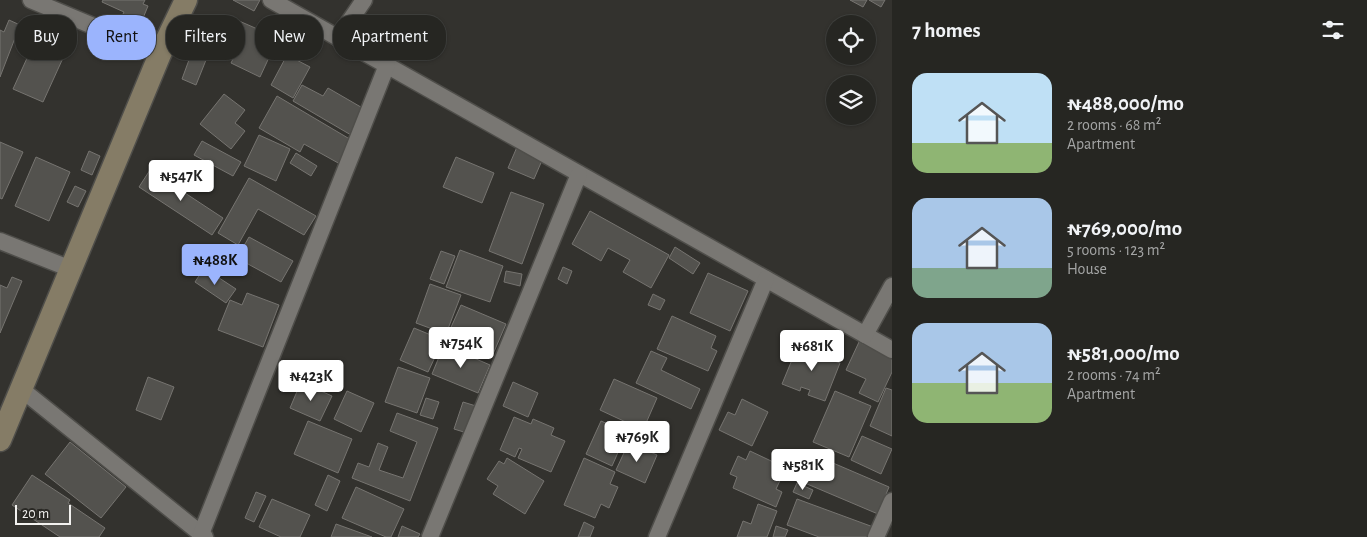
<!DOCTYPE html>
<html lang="en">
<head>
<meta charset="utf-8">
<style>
  :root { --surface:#262622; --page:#32322f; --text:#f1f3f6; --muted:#a4a5a5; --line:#424340; --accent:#9bb4fd }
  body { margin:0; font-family:"Alegreya Sans",sans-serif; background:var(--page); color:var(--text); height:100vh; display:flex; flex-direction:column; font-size:19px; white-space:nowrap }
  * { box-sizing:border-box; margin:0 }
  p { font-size:16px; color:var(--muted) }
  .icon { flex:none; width:28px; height:28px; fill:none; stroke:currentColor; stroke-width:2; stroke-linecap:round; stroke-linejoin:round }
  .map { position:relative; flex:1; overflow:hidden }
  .side { display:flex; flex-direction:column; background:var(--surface); width:475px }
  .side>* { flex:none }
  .top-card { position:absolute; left:15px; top:15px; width:475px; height:45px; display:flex; gap:10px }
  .buttons { position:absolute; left:826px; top:15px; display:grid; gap:10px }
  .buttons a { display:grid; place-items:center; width:50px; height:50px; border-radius:50%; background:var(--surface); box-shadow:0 1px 4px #0004,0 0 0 1px var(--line); font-size:25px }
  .scale { position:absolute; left:15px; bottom:12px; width:56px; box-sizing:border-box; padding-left:5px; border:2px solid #f2f1ef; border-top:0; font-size:14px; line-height:18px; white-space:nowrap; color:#f2f1ef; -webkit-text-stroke:4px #292824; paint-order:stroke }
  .price { position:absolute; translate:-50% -42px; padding:0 11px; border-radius:5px; background:#fff; color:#222; font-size:16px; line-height:32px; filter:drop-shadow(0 1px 2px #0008) }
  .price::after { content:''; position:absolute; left:50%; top:30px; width:15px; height:11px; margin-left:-8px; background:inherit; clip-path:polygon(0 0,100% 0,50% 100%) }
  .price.active { background:var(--accent); color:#111 }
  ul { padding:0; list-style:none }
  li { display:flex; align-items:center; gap:15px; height:125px; padding:0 20px }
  li span { display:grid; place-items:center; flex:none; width:140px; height:100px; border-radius:15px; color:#555 }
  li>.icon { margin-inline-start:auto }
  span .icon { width:60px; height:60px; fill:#fffc; stroke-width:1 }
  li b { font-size:21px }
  h2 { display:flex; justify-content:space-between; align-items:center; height:60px; padding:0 20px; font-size:21px }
  .pill { padding:0 18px; border-radius:20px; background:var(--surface); box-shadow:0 1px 4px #0004,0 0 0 1px var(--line); font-size:18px; line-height:45px }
  .pill.active { background:var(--accent); color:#111 }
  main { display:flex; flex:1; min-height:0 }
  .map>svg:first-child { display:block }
  .building { fill:#53524e; stroke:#767470 }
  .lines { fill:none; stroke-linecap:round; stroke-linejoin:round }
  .street-casing { stroke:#4f4e4a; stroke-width:19 }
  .secondary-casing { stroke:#4f4e4a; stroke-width:25 }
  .street { stroke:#797773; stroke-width:16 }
  .secondary { stroke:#857c66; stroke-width:22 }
</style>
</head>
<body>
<main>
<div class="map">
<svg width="892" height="537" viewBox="0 0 892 537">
  <rect width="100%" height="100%" fill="#33322e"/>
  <!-- building -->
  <g class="building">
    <path d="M103,0H145L143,4L148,6L139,28L120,20L124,12L102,2Z"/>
    <path d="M233,0H260L254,11Z"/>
    <path d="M850,0H867L863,7Z"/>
    <path d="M869,0H885L881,7Z"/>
    <path d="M230,17L278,38L260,77L231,63L234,57L227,54L229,50L209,41L216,27L224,31Z"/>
    <path d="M9,20L20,25L0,77V30L4,32Z"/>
    <path d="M33,45L63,58L43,102L13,89Z"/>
    <path d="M193,49L208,55L196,85L182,79Z"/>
    <path d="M287,55L310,67L293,98L271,85Z"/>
    <path d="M302,85L323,96L328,88L366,110L351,135L293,101Z"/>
    <path d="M224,94L245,110L235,123L245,131L231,149L200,124Z"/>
    <path d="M277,96L353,141L340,164L304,144L300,152L259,128Z"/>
    <path d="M259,135L290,149L276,181L244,166Z"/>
    <path d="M202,141L241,162L233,176L194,155Z"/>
    <path d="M0,142L23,152L2,199L0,198Z"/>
    <path d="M517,147L543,158L534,179L508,168Z"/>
    <path d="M89,151L100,156L92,175L81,170Z"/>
    <path d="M296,153L317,166L311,176L290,163Z"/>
    <path d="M36,157L70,172L49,221L15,206Z"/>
    <path d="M456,157L494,173L482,203L443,187Z"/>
    <path d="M150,170L223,218L212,235L139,187Z"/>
    <path d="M249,178L316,216L304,235L258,209L238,245L218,233Z"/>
    <path d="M75,186L86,191L78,207L67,202Z"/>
    <path d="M511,192L544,204L522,264L489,251Z"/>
    <path d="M590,211L669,255L651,288L623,272L630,260L608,248L601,261L572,244Z"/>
    <path d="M249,237L293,261L281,282L237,258Z"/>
    <path d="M675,247L700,263L693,274L669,258Z"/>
    <path d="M460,250L503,266L490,302L446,287Z"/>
    <path d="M441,251L455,256L444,284L430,279Z"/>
    <path d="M563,267L572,271L567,284L558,279Z"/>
    <path d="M204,268L236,289L226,303L195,282Z"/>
    <path d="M506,271L522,274L520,286L504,282Z"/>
    <path d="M708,273L748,291L730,331L690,313Z"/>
    <path d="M12,277L22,281L0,333V285L7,288Z"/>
    <path d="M430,284L461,295L446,334L416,323Z"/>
    <path d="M247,293L279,305L263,347L218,330L230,300L242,305Z"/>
    <path d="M653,294L665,300L660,310L648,305Z"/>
    <path d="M461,305L506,324L493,354L448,334Z"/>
    <path d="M672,316L716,336L711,348L717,351L708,371L657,349Z"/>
    <path d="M414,328L443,340L428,372L400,360Z"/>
    <path d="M805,342L828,351L826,358L840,363L825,401L808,395L810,390L801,387L800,391L782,384L794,355L799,357Z"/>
    <path d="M859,342L892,358V372L878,402L859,393L866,379L846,370Z"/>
    <path d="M444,345L490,365L478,393L432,374Z"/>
    <path d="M651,351L667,358L661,370L700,389L691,409L636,383Z"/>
    <path d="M398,367L430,378L417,413L385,402Z"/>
    <path d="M148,377L174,387L161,420L136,410Z"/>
    <path d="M614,379L657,398L643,430L600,410Z"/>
    <path d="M301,382L332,396L320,421L290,408Z"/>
    <path d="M513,382L538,393L528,417L503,406Z"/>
    <path d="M886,388L892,390V436L870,426Z"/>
    <path d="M347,391L374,403L361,432L334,419Z"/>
    <path d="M835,391L871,406L849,457L813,442Z"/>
    <path d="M426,398L439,402L433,419L420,415Z"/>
    <path d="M742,399L768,412L752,446L719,430L728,412L735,415Z"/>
    <path d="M463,402L476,406L467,433L454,429Z"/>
    <path d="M397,413L438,428L410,501L352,478L358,463L369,467L378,443L388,447L379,470L403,478L417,442L390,431Z"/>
    <path d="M514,417L531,424L533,419L554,428L551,435L565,441L551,472L518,458L522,449L519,448L515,457L500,450Z"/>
    <path d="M308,421L352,439L338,473L294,454Z"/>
    <path d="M601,421L627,432L612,466L586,454Z"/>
    <path d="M862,436L892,449L881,474L851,460Z"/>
    <path d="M70,442L126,487L101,518L45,474Z"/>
    <path d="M629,442L657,455L645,483L616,470Z"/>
    <path d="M750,451L786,468L776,489L782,492L776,507L733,488L737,477L730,474L738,456L746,460Z"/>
    <path d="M805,451L889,487L878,514L793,478Z"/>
    <path d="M507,458L544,481L525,514L493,494L498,486L487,479L499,461L504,464Z"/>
    <path d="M584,458L615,472L610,484L618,487L609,508L601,504L595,518L564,505Z"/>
    <path d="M32,475L70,500L68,503L105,528L99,537H60L12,505Z"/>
    <path d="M328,475L340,481L327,511L315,505Z"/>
    <path d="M797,483L813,490L809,499L793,492Z"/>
    <path d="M356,487L404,509L391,537H386L342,518Z"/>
    <path d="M256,492L266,496L254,522L245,518Z"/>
    <path d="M272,499L310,515L300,537H281L259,527Z"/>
    <path d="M797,499L876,528L872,537H819L787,525Z"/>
    <path d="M758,504L777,511L767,537H737L743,521L751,524Z"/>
    <path d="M584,522L594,527L590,537H578Z"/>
    <path d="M336,524L372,537H331Z"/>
    <path d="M402,526L420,534L418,537H398Z"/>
    <path d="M776,526L788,530L785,537H773Z"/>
  </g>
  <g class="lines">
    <defs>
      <g id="street">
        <path d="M31,0L160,54"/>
        <path d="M271,0L892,350"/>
        <path d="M338,38L364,0"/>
        <path d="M0,241L71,269"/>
        <path d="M865,335L892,286"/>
        <path d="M21,389L205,537"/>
        <path d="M201,534L387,65"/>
        <path d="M430,537L579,174"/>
        <path d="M657,537L766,279"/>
        <path d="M876,537L892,501"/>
      </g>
      <path id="secondary" d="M0,440L160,54L186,0"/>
    </defs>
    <!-- street casing -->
    <use href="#street" class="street-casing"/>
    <!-- secondary casing -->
    <use href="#secondary" class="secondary-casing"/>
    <!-- street -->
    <use href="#street" class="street"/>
    <!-- secondary -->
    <use href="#secondary" class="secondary"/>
  </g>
</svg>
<div class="buttons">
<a><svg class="icon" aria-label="locate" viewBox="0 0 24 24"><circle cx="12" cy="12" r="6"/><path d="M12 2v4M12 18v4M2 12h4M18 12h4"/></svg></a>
<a><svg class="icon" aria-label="layers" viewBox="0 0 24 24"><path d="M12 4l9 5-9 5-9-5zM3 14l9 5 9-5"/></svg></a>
</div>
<div class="scale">20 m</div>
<b class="price" style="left:181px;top:202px">₦547K</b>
<b class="price active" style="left:215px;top:286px">₦488K</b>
<b class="price" style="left:461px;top:369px">₦754K</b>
<b class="price" style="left:812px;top:372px">₦681K</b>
<b class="price" style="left:311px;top:402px">₦423K</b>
<b class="price" style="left:637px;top:463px">₦769K</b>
<b class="price" style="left:803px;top:491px">₦581K</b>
<div class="top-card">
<a class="pill">Buy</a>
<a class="pill active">Rent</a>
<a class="pill">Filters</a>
<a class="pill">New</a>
<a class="pill">Apartment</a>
</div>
</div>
<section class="side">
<h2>7 homes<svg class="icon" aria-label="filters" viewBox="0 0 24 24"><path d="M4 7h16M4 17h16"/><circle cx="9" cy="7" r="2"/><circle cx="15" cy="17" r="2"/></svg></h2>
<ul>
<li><span style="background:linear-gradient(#bfe0f5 70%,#8fb573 0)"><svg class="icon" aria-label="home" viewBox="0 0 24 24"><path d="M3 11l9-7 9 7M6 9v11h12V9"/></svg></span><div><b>₦488,000/mo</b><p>2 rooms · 68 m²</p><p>Apartment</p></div></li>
<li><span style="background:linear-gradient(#a9c7e8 70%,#7fa58c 0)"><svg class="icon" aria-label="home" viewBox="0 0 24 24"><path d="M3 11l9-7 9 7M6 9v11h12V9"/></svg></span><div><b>₦769,000/mo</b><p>5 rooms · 123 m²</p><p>House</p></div></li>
<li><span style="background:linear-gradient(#a9c7e8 60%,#8fb573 0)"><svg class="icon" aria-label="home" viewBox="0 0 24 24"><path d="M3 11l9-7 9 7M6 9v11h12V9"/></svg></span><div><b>₦581,000/mo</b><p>2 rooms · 74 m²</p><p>Apartment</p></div></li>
</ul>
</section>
</main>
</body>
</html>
